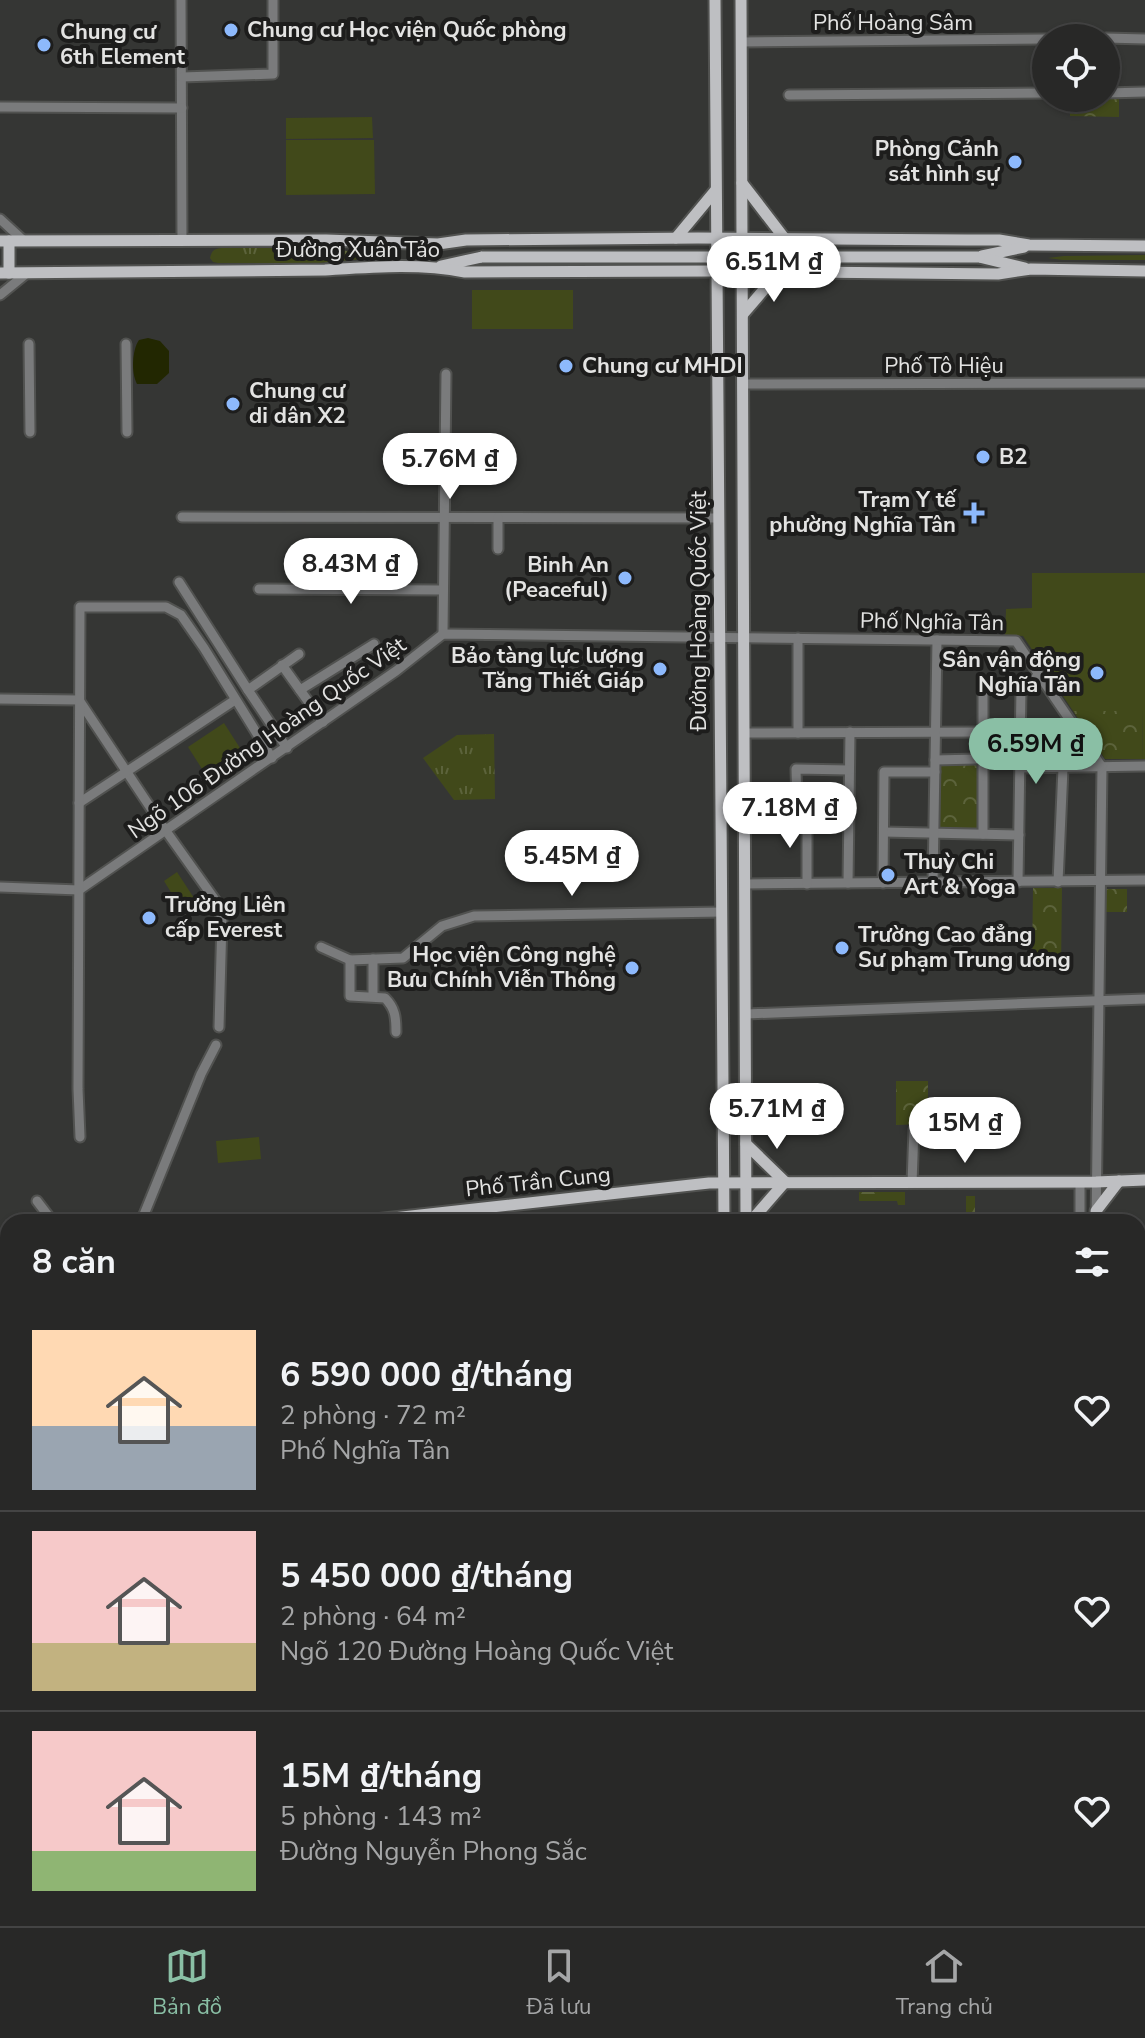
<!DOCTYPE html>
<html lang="vi">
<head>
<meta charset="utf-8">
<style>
  :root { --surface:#282827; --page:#30302f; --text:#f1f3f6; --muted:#a5a6a7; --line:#444; --accent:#8abfa5 }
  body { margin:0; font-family:"Nunito Sans",sans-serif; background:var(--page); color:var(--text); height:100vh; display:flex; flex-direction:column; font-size:30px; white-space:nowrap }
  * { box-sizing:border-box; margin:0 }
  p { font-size:26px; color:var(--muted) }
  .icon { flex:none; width:44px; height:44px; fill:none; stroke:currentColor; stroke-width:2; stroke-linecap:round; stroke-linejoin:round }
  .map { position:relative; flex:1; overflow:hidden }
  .sheet { position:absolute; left:0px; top:1214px; width:1146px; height:712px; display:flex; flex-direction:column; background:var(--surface); border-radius:24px 24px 0 0; box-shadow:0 2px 6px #0004,0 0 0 2px var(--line) }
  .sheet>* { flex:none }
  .controls { position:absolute; left:1032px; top:24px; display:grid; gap:16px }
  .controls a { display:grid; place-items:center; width:88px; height:88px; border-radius:50%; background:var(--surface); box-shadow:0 2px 6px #0004,0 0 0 2px var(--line); font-size:40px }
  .price { position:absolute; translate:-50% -68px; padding:0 18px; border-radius:28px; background:#fff; color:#222; font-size:26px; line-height:52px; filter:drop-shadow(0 2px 4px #0008) }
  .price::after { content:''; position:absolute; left:50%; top:48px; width:24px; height:18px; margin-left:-12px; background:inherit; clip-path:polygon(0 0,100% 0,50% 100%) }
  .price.on { background:var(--accent); color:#111 }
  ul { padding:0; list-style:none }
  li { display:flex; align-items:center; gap:24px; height:200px; padding:0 32px }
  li+li { border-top:2px solid var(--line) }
  li span { display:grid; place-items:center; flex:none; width:224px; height:160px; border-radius:0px; color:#555 }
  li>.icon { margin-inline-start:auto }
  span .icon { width:96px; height:96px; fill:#fffc; stroke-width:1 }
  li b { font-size:34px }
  h2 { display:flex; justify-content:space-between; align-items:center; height:96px; padding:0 32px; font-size:34px }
  .dock { display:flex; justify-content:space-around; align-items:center; height:112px; border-top:2px solid var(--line); background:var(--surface); font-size:22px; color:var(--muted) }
  .dock a { display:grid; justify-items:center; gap:4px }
  .dock .on { color:var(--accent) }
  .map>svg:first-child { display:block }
  .grass { fill:url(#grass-tufts) }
  .forest { fill:url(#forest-firs) }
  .park { fill:url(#park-crowns) }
  .garden { fill:#41491a }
  .water { fill:#222701 }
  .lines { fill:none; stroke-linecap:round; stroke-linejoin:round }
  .stream { stroke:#222701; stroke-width:2 }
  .minor-casing { stroke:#515250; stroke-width:13 }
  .major-casing { stroke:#515250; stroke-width:15 }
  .minor { stroke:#7a7b7c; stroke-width:9 }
  .major { stroke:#bebfc2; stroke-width:11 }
  .major-bridge-casing { stroke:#515250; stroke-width:15; stroke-linecap:butt }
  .major-bridge { stroke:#bebfc2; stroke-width:11 }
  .poi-dot { fill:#8db9fc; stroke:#1d1d1c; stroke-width:3 }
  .labels { text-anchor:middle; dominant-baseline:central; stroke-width:8; stroke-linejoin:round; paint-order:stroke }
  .street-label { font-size:22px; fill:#e3e3e2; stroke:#1d1d1c }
  .poi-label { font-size:22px; font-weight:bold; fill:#e3e3e2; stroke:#1d1d1c; text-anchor:start }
</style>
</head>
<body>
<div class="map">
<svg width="1145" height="1926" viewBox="0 0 1145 1926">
  <defs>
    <pattern id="grass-tufts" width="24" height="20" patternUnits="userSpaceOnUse" patternTransform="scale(2)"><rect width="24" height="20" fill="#41491a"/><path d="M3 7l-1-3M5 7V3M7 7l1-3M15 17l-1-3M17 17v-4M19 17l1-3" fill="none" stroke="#5c633b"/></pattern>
    <pattern id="forest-firs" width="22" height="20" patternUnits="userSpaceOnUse" patternTransform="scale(2)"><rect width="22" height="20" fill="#41491a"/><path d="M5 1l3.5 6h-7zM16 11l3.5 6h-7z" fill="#5c633b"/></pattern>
    <pattern id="park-crowns" width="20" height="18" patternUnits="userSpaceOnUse" patternTransform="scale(2)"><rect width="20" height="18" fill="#41491a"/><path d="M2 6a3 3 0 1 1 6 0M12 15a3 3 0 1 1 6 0" fill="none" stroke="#5c633b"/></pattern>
  </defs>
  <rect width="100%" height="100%" fill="#353634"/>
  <!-- grass -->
  <g class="grass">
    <path d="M222,248H321L392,256L320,263H218L213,262L210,258C212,250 214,249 222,248Z"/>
    <path d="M1145,255V260H1063L1048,258L1064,256Z"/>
    <path d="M494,734L495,799L454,800L423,758L457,735Z"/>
  </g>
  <!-- forest -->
  <g class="forest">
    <path d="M859,1192H905V1205H898L897,1201H859Z"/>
    <path d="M966,1196H975V1222H948L947,1214H966Z"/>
  </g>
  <!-- park -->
  <g class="park">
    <path d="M1119,97V117L1070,116V98Z"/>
    <path d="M1073,711H1142L1143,759H1105Z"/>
    <path d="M940,764H980L979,830H940Z"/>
    <path d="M1033,888H1062L1061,967L1032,966Z"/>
    <rect x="1106" y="889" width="21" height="23"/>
    <path d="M896,1081H928V1124L896,1125Z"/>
  </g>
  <!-- garden -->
  <g class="garden">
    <rect x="1078" y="101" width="28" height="12"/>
    <path d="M372,117L373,138L286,139V118Z"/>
    <path d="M286,140H374L375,194L286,195Z"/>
    <rect x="472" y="290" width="101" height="39"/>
    <path d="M1032,573H1145V759H1143L1142,711H1073L1023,636L1005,635L1006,609L1032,608Z"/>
    <path d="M224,723L247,759L211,783L188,747Z"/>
    <path d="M177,872L194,898L180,907L164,881Z"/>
    <path d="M259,1137L261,1159L218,1163L216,1141Z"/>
  </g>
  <!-- water -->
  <path class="water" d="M148,338L160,341L169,351V373L157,384H137C131,373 132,350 139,340Z"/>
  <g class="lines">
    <!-- stream -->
    <path class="stream" d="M0,1357L8,1367"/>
    <defs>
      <g id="minor">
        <path d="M181,0L182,241"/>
        <path d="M1106,38L1145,39"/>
        <path d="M741,42L1046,39"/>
        <path d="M182,77L273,74V0"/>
        <path d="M1106,93L1145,92"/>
        <path d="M789,95L1046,93"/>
        <path d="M0,107L182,108"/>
        <path d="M0,219L24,241"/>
        <path d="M0,295L27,273"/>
        <path d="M29,344L30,432"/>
        <path d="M126,344L127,432"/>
        <path d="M743,384L1145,383"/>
        <path d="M182,517L718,518"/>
        <path d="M498,549V518"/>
        <path d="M179,582L248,690L299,654"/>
        <path d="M259,589L443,590"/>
        <path d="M443,634L446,374"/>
        <path d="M798,638V733"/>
        <path d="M282,665L323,722"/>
        <path d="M248,690L287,748"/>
        <path d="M300,690L374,644"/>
        <path d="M0,699L79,700L166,831L218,904L222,920L219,1027"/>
        <path d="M744,733L983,732"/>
        <path d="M935,760L1020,758"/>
        <path d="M1020,768L1145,766"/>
        <path d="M79,803L235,700"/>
        <path d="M744,808L797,807"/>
        <path d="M884,832L1019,835"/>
        <path d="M983,834V689H1021L1039,675"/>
        <path d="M1018,882L1021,689"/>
        <path d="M1058,882L1063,768"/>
        <path d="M848,883L850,732"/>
        <path d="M883,883L884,772H935"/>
        <path d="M933,883L937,640"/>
        <path d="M745,884L1145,880"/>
        <path d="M807,884V817L797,807L796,769L849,770"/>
        <path d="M0,887L79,890L396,671L443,634L1016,641L1102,767L1096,1222"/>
        <path d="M321,947L350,960L403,958L442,926L474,916L722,912"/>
        <path d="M350,960V996L385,998C395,1008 396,1017 396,1032"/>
        <path d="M373,996V959"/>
        <path d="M746,1014L1145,999"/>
        <path d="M80,1137L78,1089L80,607H166L181,615L204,648L272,758"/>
        <path d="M912,1183L914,1129"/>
        <path d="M37,1201L53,1222"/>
        <path d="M141,1222L201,1074L216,1045"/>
        <path d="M1080,1222V1182"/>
        <path d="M0,1343L8,1353"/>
        <path d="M1138,1630L1145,1622"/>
        <path d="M1138,1694H1145"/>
        <path d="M0,1701L8,1694"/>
        <path d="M0,1733L8,1740"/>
        <path d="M1138,1749L1145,1741"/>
        <path d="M0,1885L8,1871"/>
        <path d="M320,1918L502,1923L722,1925"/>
        <path d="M855,1918V1926"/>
        <path d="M111,1926L112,1918"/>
        <path d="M210,1926V1918"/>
        <path d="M873,1926L880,1918"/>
        <path d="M889,1926L896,1918"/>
        <path d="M988,1926L995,1918"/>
        <path d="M1024,1926V1918"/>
      </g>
      <g id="major">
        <path d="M715,0L724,1222"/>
        <path d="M741,0L746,1222"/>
        <path d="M742,183L785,239"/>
        <path d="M676,238L715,191"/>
        <path d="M0,241L326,240L438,244L466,240L698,238L967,240H999L1029,245L1145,246"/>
        <path d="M982,256L1024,247"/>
        <path d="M979,257L1025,268"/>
        <path d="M441,266L482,257"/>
        <path d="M0,273L325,270C372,267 419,263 465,272L716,271L998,274L1031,269L1145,271"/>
        <path d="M9,273V241"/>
        <path d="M743,314L779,272"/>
        <path d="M746,1144L785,1182"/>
        <path d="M1096,1211L1119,1181"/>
        <path d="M357,1222L709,1183L1096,1182L1145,1180"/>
        <path d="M750,1222L785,1182"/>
        <path d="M0,1295L8,1291"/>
        <path d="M722,1918V1926"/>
        <path d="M750,1918V1926"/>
      </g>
    </defs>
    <!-- minor casing -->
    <use href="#minor" class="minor-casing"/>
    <!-- major casing -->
    <use href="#major" class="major-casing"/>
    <!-- minor -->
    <use href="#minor" class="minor"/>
    <!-- major -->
    <use href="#major" class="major"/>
    <defs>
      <path id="major-bridge" d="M482,257H979"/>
    </defs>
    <!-- major-bridge casing -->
    <use href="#major-bridge" class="major-bridge-casing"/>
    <!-- major-bridge -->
    <use href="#major-bridge" class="major-bridge"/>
  </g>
  <!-- markers -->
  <g class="poi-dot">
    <circle cx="231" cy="30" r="8"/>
    <circle cx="44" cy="45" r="8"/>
    <circle cx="1015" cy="162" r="8"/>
    <circle cx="566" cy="366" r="8"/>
    <circle cx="233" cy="404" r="8"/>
    <circle cx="983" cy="457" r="8"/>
    <path d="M970 501h8v8h8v8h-8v8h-8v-8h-8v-8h8z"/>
    <circle cx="625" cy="578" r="8"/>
    <circle cx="660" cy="669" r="8"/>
    <circle cx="1097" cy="673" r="8"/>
    <circle cx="888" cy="875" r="8"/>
    <circle cx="149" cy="918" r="8"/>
    <circle cx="842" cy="948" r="8"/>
    <circle cx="632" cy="968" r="8"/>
  </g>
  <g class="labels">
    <!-- street labels -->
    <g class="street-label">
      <text x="893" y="23">Phố Hoàng Sâm</text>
      <text x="358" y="250">Đường Xuân Tảo</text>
      <text x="944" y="366">Phố Tô Hiệu</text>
      <text transform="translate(699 611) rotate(-90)">Đường Hoàng Quốc Việt</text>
      <text transform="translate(932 622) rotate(1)">Phố Nghĩa Tân</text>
      <text transform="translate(267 738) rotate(-35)">Ngõ 106 Đường Hoàng Quốc Việt</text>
      <text transform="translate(538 1182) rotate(-6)">Phố Trần Cung</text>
    </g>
    <!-- poi labels -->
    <g class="poi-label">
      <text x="247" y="30">Chung cư Học viện Quốc phòng</text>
      <text x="60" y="32">Chung cư<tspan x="60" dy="25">6th Element</tspan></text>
      <text x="999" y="149" text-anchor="end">Phòng Cảnh<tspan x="999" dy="25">sát hình sự</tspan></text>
      <text x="582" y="366">Chung cư MHDI</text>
      <text x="249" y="391">Chung cư<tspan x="249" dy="25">di dân X2</tspan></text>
      <text x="999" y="457">B2</text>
      <text x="956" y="500" text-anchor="end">Trạm Y tế<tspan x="956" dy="25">phường Nghĩa Tân</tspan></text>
      <text x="609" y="565" text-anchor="end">Binh An<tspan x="609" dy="25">(Peaceful)</tspan></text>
      <text x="644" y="656" text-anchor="end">Bảo tàng lực lượng<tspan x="644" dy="25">Tăng Thiết Giáp</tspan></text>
      <text x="1081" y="660" text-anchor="end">Sân vận động<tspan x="1081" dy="25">Nghĩa Tân</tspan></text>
      <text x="904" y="862">Thuỳ Chi<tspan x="904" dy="25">Art &amp; Yoga</tspan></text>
      <text x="165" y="905">Trường Liên<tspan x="165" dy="25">cấp Everest</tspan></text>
      <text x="858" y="935">Trường Cao đẳng<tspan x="858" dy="25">Sư phạm Trung ương</tspan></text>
      <text x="616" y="955" text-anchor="end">Học viện Công nghệ<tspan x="616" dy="25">Bưu Chính Viễn Thông</tspan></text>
    </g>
  </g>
</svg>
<div class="controls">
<a><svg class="icon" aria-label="locate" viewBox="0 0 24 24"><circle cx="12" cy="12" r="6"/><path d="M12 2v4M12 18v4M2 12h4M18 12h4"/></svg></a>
</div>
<b class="price" style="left:774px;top:304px">6.51M ₫</b>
<b class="price" style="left:450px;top:501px">5.76M ₫</b>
<b class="price" style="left:351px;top:606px">8.43M ₫</b>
<b class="price on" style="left:1036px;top:786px">6.59M ₫</b>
<b class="price" style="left:790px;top:850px">7.18M ₫</b>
<b class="price" style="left:572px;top:898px">5.45M ₫</b>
<b class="price" style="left:777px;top:1151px">5.71M ₫</b>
<b class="price" style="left:965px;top:1165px">15M ₫</b>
<section class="sheet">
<h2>8 căn<svg class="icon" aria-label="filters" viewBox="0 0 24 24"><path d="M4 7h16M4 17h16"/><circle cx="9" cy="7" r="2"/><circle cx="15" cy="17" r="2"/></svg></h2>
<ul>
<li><span style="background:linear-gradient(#ffd9b3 60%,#9aa5b1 0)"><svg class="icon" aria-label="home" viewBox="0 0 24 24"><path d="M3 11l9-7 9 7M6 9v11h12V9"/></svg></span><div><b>6 590 000 ₫/tháng</b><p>2 phòng · 72 m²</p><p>Phố Nghĩa Tân</p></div><svg class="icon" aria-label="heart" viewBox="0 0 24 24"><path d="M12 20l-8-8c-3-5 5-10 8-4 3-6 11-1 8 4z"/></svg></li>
<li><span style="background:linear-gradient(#f6c9c9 70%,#c2b280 0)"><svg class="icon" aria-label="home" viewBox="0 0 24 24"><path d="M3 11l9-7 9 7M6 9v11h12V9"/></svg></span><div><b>5 450 000 ₫/tháng</b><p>2 phòng · 64 m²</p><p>Ngõ 120 Đường Hoàng Quốc Việt</p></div><svg class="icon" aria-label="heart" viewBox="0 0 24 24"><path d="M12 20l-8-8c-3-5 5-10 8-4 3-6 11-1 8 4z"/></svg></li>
<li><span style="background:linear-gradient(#f6c9c9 75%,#8fb573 0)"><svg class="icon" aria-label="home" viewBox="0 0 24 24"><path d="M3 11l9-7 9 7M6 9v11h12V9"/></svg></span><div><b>15M ₫/tháng</b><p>5 phòng · 143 m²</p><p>Đường Nguyễn Phong Sắc</p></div><svg class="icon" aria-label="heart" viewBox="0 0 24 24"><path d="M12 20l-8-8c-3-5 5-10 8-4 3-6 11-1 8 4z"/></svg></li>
</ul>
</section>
</div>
<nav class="dock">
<a class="on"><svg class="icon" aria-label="map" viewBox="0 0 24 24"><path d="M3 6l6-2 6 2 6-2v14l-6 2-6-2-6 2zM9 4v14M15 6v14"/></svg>Bản đồ</a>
<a><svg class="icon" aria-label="saved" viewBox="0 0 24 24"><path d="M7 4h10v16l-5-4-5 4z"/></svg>Đã lưu</a>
<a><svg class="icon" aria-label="home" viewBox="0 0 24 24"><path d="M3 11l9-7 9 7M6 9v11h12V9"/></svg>Trang chủ</a>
</nav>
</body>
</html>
